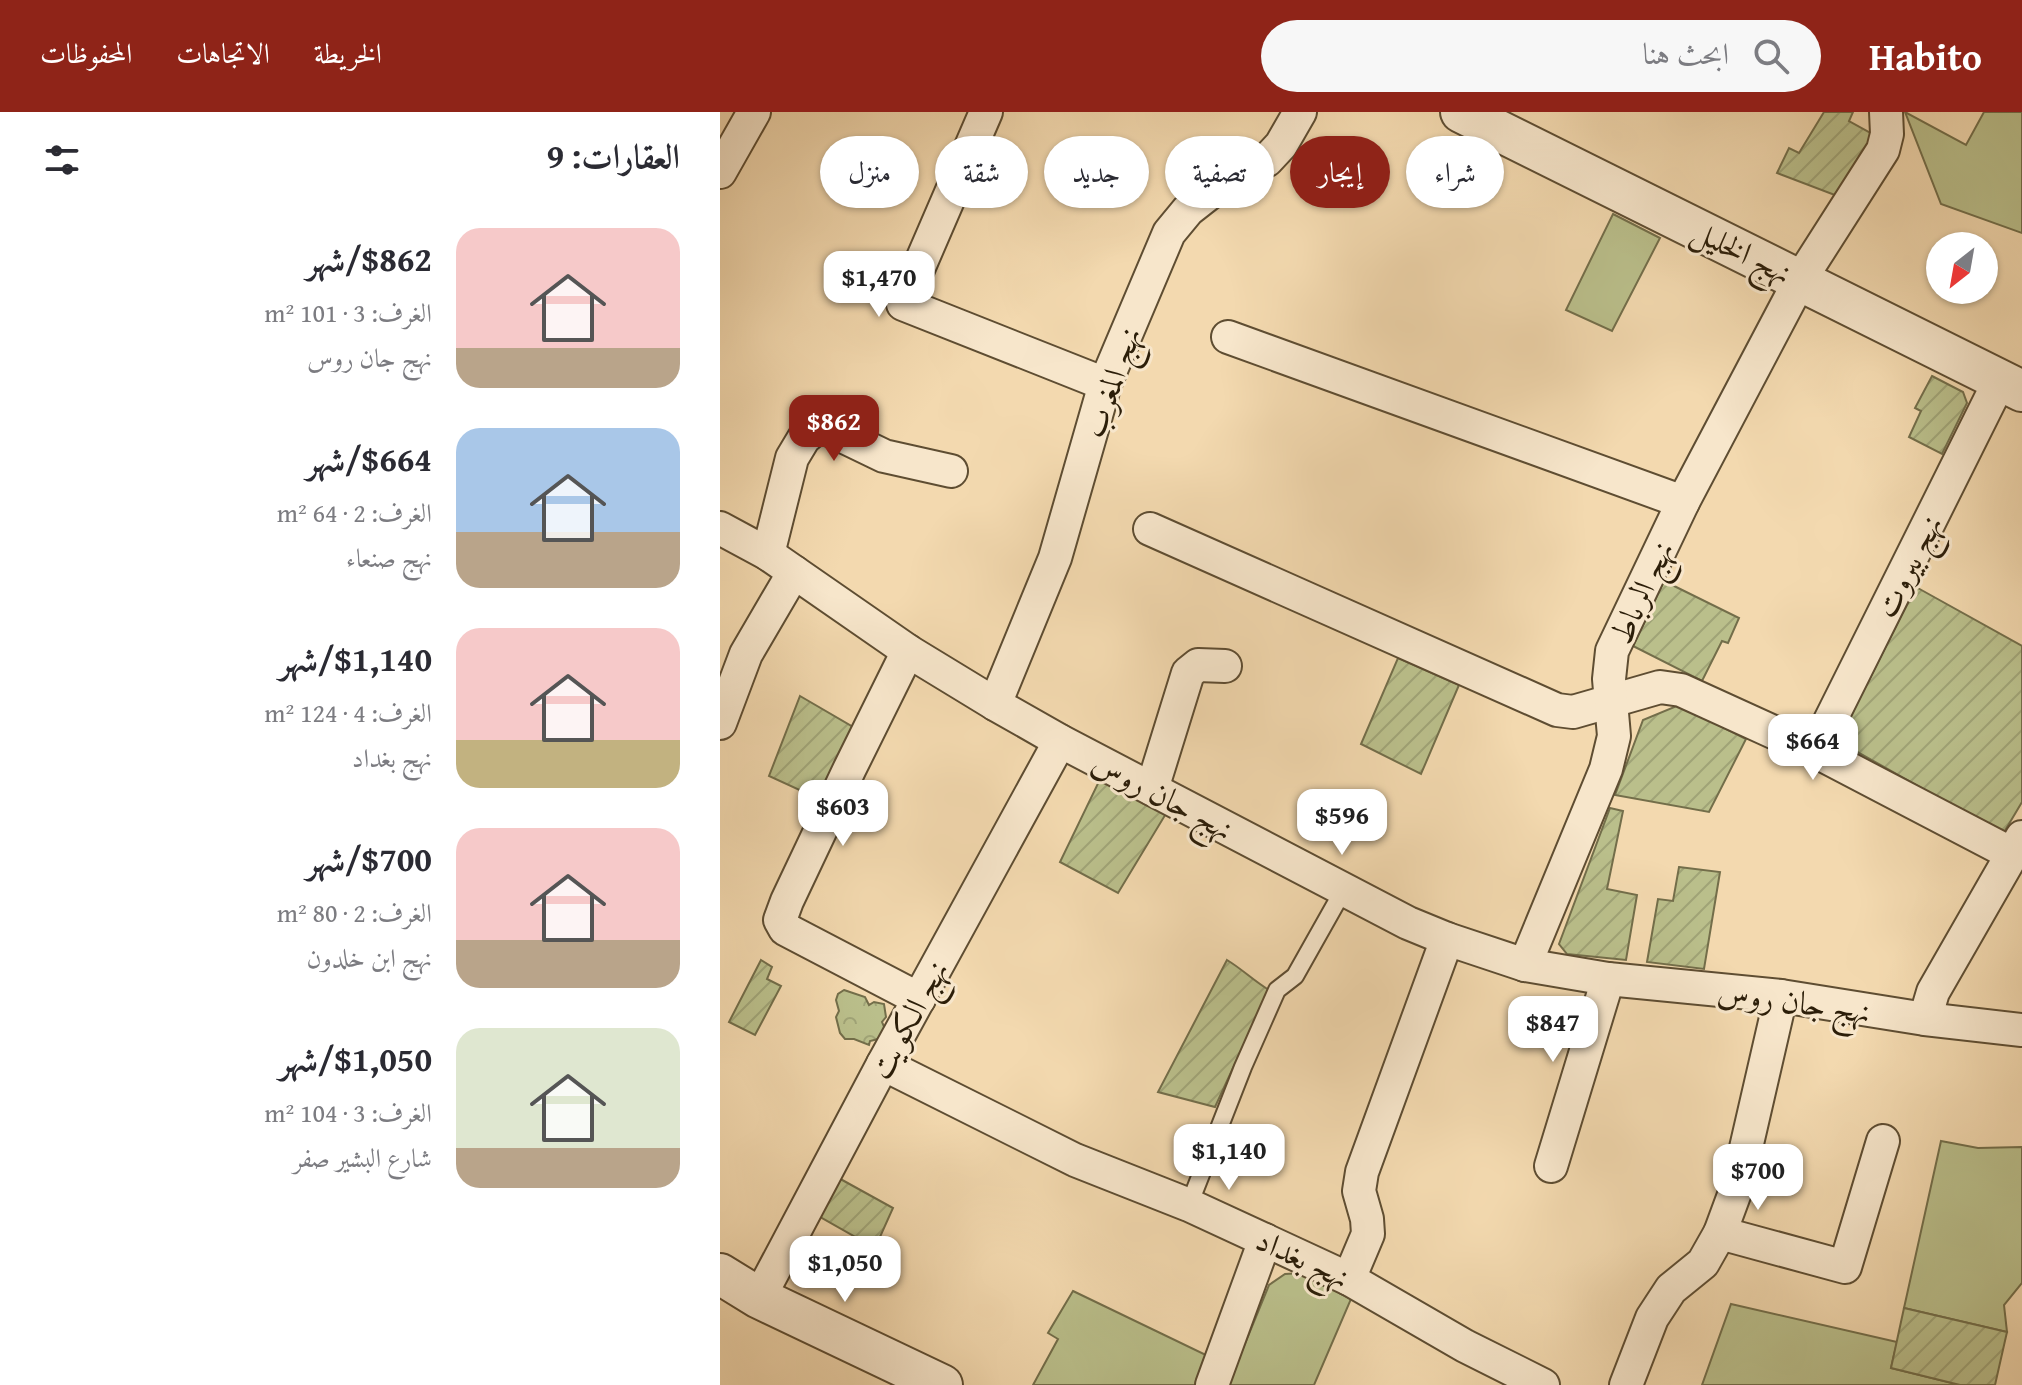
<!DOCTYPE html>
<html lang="ar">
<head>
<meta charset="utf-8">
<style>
  :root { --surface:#fff; --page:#f7f7f7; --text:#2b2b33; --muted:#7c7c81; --accent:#8f2418 }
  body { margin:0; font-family:"Gentium Book Plus",Amiri,serif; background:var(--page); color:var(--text); direction:rtl; height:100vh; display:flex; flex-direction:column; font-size:30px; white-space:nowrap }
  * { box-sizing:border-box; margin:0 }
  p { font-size:26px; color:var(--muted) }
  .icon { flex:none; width:44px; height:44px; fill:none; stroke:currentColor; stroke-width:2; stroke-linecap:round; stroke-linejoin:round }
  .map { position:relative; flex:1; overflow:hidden; direction:ltr }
  .drawer { display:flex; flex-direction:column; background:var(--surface); width:720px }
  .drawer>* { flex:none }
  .banner { position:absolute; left:24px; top:24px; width:760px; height:72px; direction:rtl; display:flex; gap:16px }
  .needle { width:52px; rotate:211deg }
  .tools { position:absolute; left:1206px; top:120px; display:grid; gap:16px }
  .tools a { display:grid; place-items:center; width:72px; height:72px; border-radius:50%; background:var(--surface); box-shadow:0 2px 6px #0004; font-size:40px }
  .price { position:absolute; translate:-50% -68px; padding:0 18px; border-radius:16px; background:#fff; color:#222; font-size:26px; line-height:52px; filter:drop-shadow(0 2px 4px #0008) }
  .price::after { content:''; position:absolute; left:50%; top:48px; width:24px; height:18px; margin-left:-12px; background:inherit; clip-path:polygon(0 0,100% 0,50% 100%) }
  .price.on { background:var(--accent); color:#fff }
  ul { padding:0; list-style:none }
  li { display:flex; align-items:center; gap:24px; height:200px; padding:0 40px }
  li span { display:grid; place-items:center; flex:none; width:224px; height:160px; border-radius:24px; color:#555 }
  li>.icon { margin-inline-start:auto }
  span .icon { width:96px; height:96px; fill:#fffc; stroke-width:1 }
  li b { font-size:34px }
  h2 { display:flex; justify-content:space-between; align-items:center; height:96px; padding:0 40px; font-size:34px }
  .chip { padding:0 28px; border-radius:36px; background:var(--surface); box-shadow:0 2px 6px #0004; font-size:28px; line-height:72px }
  .chip.on { background:var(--accent); color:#fff }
  header { display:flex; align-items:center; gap:48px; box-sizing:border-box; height:112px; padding:0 40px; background:var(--accent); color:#fff }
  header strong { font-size:38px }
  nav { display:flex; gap:44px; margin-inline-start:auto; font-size:28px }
  .search { width:560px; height:72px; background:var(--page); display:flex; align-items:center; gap:20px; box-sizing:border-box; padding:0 28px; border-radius:44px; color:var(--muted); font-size:30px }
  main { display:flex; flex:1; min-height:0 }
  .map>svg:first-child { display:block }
  .grass { fill:#babf8b; stroke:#736e4a; stroke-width:2 }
  .forest { fill:url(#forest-crowns); stroke:#736e4a; stroke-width:2 }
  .garden { fill:url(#garden-furrows); stroke:#736e4a; stroke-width:2 }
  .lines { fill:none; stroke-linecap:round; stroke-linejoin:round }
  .service-casing { stroke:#5e4d32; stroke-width:20 }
  .minor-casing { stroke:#5e4d32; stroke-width:36 }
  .tertiary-casing { stroke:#5e4d32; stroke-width:44 }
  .service { stroke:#f7e6cb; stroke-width:16 }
  .minor { stroke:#f7e6cb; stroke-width:32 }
  .tertiary { stroke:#f7e6cb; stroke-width:40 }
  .labels { text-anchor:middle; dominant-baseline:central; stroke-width:6; stroke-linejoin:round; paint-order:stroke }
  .street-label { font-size:32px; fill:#2c1e09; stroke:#f7e6cb }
</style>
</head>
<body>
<header>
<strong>Habito</strong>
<div class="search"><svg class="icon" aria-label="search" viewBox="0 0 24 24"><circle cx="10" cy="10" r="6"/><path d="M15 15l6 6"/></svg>ابحث هنا</div>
<nav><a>الخريطة</a><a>الاتجاهات</a><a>المحفوظات</a></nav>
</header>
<main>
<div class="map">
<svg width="1302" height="1273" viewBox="0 0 1302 1273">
  <defs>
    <pattern id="forest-crowns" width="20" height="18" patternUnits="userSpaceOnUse" patternTransform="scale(2)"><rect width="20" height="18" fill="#babf8b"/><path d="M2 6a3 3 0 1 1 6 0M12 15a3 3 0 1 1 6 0" fill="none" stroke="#a0a477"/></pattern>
    <pattern id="garden-furrows" width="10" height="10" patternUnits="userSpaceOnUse" patternTransform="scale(2)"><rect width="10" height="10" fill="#babf8b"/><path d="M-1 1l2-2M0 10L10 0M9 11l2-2" fill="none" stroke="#a0a477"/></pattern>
  </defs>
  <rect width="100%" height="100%" fill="#f3d9af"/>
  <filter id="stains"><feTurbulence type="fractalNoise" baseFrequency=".0025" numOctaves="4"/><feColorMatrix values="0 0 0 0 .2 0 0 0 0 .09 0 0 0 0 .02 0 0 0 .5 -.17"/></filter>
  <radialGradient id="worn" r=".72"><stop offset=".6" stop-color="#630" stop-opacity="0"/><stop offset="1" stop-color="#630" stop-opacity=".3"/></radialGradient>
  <!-- grass -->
  <g class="grass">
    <path d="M1185,0L1246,33L1264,0H1302V121L1221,92Z"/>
    <path d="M893,102L940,126L892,219L846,198Z"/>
    <path d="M1221,1029L1258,1036L1302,1035V1171L1284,1193L1287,1220L1184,1196Z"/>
    <path d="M582,1161L631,1187L594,1273H508L549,1173L565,1162Z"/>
    <path d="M353,1179L488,1244L476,1273H313L338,1227L328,1221Z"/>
    <path d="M1011,1192L1177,1230L1171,1256L1240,1273H982Z"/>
  </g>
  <!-- forest -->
  <path class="forest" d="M124,878L145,885L149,893L154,890L164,892L166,905L162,910L165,917L158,927L150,929L149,933L134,927H125L120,921L116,905L119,899L116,888L118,882Z"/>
  <!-- garden -->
  <g class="garden">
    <path d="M1104,0H1133L1129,9L1154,23L1120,85L1057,61L1069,36L1079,41Z"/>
    <path d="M1212,264L1243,280L1247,291L1222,342L1189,325L1201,299L1195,296Z"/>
    <path d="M944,469L1019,506L1008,531L1002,529L982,569L913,534Z"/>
    <path d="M1196,475L1302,534V690L1283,722L1118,629Z"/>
    <path d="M678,546L739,573L701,662L641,632Z"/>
    <path d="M80,584L133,615L99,687L49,664Z"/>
    <path d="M959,593L1026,627L989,700L895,683L923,608Z"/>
    <path d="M383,661L450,695L398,781L340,750Z"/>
    <path d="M890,696L903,699L887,777L917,783L906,848L847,842L839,832Z"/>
    <path d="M959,755L1000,760L984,857L927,850L938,787L953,789Z"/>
    <path d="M41,848L52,855L47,867L61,874L35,923L9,910Z"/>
    <path d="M507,848C522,857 534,869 549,878L495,995L438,980Z"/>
    <path d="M115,1064L173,1096L155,1136L95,1102Z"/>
    <path d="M1184,1196L1287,1220L1275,1273H1240L1171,1256Z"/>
  </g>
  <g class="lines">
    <defs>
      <path id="service" d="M469,1093L523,955L557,878L575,864L624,777"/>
      <g id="minor">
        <path d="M266,0L183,192L385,272"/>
        <path d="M0,60L34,0"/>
        <path d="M508,225L963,390"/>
        <path d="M0,416L48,442L188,539L275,592L340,629L688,811L727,827L805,853L888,867L1061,884L1205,907L1302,918"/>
        <path d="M430,417L837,598L853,600L940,575L961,578L1095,639L1292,742"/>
        <path d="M48,442L72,346L84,326L94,318L106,316L164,344L231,359"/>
        <path d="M188,539L130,656L67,789L60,808L65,817L199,887"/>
        <path d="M275,592L335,446L385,272L449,121L468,98L491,80L547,48L561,33L580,0"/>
        <path d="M0,611L26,542L74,460"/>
        <path d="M1095,639L1280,268"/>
        <path d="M432,677L468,561L478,553L505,554"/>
        <path d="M805,853L886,657L894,624L889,567L892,539L963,390L1080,168L1163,38L1167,22L1166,0"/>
        <path d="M1205,907L1213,880L1302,725"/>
        <path d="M163,952L355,1048L469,1093L629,1167L745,1234L823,1273"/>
        <path d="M831,1054L888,867"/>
        <path d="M1000,1121L1125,1155L1163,1029"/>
        <path d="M629,1167L648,1122L647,1107L639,1079L642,1060L727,827"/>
        <path d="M39,1186L163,952L340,629"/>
        <path d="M492,1273L545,1128"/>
        <path d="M906,1273L932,1206L951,1177L983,1151L1000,1121L1017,1075L1061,884"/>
      </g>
      <g id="tertiary">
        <path d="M741,0L1302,279"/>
        <path d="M0,1162L39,1186L222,1273"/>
      </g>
    </defs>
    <!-- service casing -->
    <use href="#service" class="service-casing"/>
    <!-- minor casing -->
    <use href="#minor" class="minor-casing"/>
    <!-- tertiary casing -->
    <use href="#tertiary" class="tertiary-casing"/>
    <!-- service -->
    <use href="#service" class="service"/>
    <!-- minor -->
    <use href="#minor" class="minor"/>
    <!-- tertiary -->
    <use href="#tertiary" class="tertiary"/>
  </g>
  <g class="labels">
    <!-- street labels -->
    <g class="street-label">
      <text transform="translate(1022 139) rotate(26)">نهج الخليل</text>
      <text transform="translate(391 270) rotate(-70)">نهج المغرب</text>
      <text transform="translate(1188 454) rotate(-63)">نهج بيروت</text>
      <text transform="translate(921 480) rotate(-65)">نهج الرباط</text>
      <text transform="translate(443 683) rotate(28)">نهج جان روس</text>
      <text transform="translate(1074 889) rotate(8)">نهج جان روس</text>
      <text transform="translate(188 907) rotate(-61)">نهج الكويت</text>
      <text transform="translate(583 1146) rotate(25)">نهج بغداد</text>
    </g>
  </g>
  <rect width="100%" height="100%" filter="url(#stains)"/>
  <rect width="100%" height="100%" fill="url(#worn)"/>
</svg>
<div class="tools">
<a><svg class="needle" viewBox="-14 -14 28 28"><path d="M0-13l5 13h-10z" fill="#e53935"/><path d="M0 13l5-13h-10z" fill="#7c7c81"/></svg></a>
</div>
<b class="price" style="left:159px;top:207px">$1,470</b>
<b class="price on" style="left:114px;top:351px">$862</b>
<b class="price" style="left:1093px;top:670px">$664</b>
<b class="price" style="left:123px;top:736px">$603</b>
<b class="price" style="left:622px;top:745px">$596</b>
<b class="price" style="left:833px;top:952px">$847</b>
<b class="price" style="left:509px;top:1080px">$1,140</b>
<b class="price" style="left:1038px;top:1100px">$700</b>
<b class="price" style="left:125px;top:1192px">$1,050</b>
<div class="banner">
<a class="chip">شراء</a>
<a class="chip on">إيجار</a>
<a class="chip">تصفية</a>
<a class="chip">جديد</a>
<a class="chip">شقة</a>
<a class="chip">منزل</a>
</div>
</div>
<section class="drawer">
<h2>العقارات: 9<svg class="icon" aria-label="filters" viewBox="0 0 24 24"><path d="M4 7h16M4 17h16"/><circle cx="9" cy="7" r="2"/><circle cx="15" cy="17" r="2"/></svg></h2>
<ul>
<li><span style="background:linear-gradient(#f6c9c9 75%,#b9a48a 0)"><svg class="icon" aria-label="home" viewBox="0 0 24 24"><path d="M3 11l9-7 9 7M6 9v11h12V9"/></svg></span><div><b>$862/شهر</b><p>الغرف: 3 · 101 m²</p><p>نهج جان روس</p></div></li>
<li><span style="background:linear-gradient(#a9c7e8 65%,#b9a48a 0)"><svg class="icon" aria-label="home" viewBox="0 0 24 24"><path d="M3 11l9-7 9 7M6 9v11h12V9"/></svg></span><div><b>$664/شهر</b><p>الغرف: 2 · 64 m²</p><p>نهج صنعاء</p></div></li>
<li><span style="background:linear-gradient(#f6c9c9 70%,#c2b280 0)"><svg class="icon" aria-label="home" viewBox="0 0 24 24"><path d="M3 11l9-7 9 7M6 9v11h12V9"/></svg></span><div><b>$1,140/شهر</b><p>الغرف: 4 · 124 m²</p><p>نهج بغداد</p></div></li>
<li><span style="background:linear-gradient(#f6c9c9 70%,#b9a48a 0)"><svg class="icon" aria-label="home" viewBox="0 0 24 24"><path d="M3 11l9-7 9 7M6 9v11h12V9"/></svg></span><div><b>$700/شهر</b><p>الغرف: 2 · 80 m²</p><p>نهج ابن خلدون</p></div></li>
<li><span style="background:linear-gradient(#dfe7d0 75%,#b9a48a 0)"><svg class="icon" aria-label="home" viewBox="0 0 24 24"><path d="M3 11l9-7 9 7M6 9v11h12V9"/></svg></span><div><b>$1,050/شهر</b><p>الغرف: 3 · 104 m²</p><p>شارع البشير صفر</p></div></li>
</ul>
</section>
</main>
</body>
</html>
